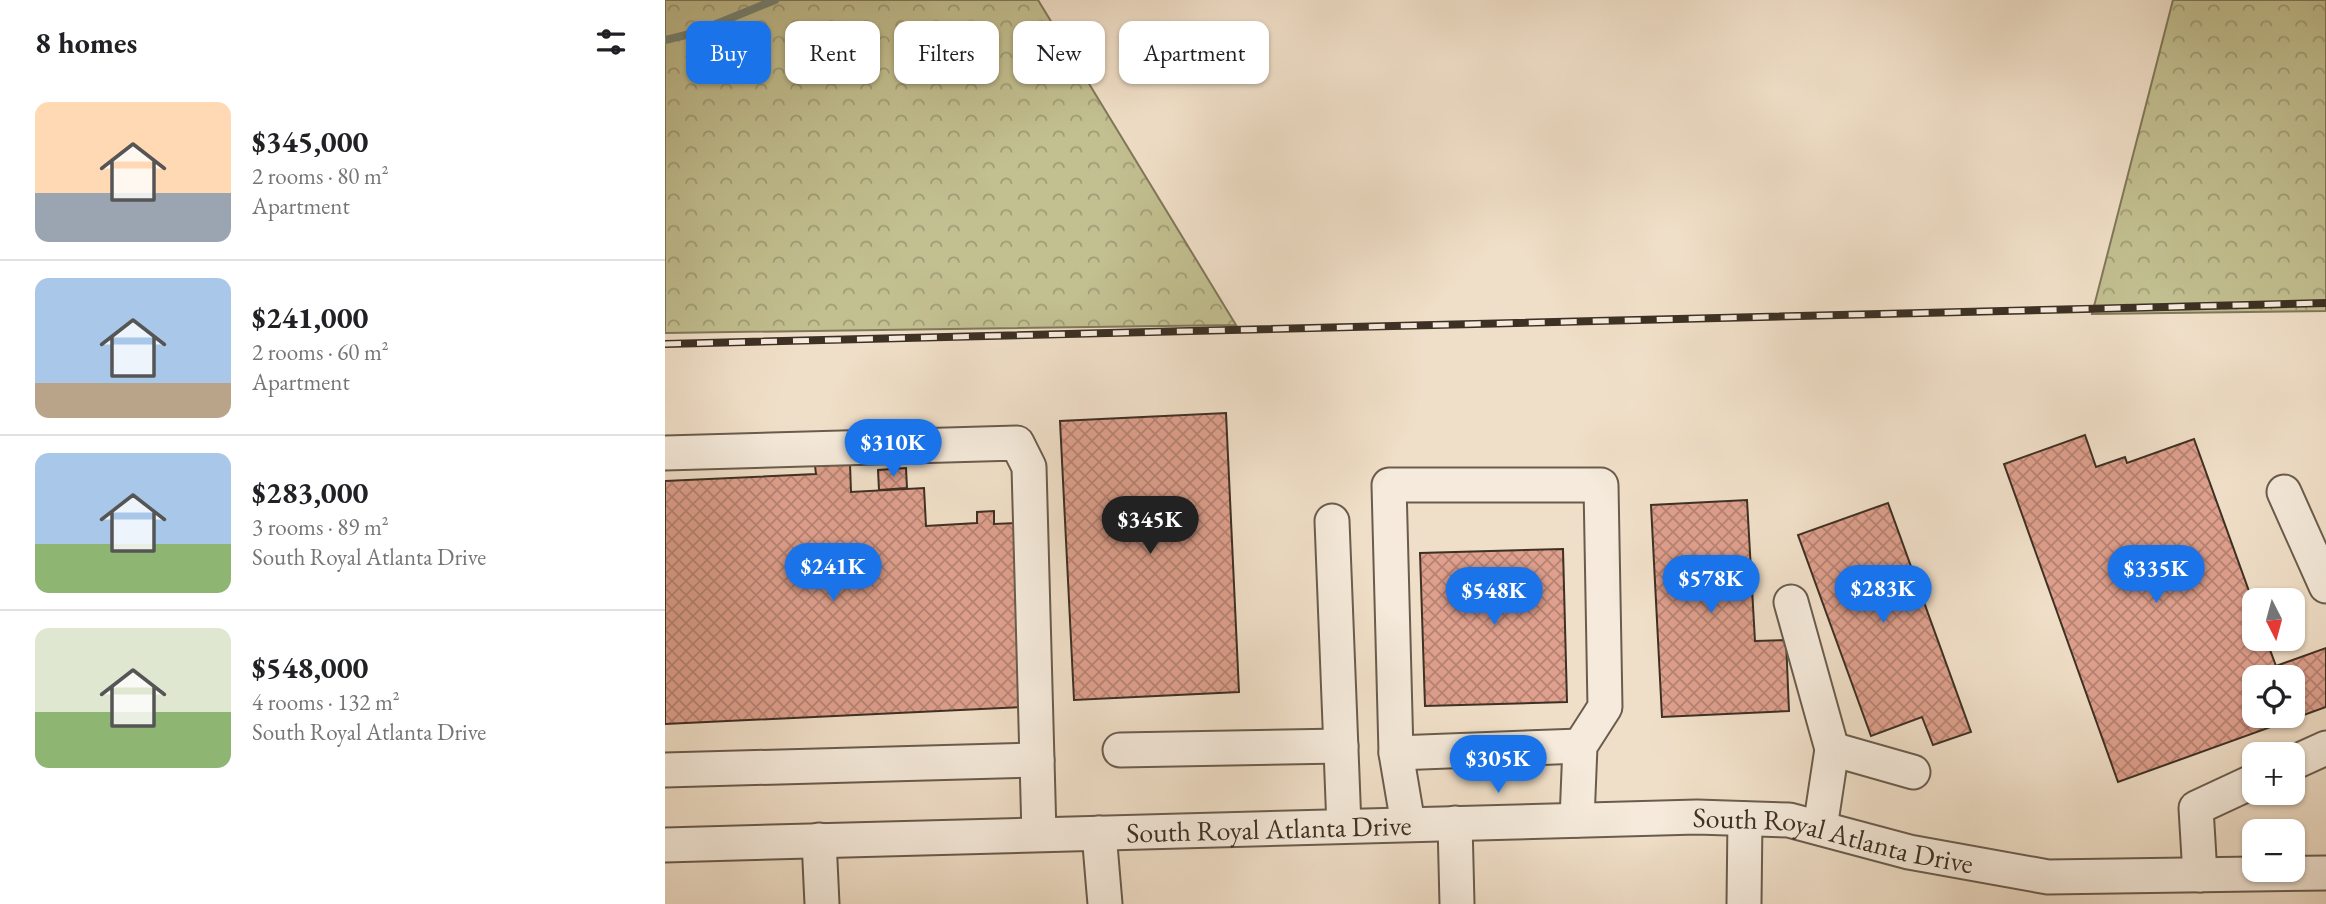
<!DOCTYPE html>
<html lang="en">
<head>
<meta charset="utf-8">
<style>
  :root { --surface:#fff; --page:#f6f6f6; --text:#202124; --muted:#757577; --line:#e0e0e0; --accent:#1a73e8 }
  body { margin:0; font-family:"EB Garamond",serif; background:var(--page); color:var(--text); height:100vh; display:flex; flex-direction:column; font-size:26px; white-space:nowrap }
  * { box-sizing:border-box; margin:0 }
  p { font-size:23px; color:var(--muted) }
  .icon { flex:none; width:38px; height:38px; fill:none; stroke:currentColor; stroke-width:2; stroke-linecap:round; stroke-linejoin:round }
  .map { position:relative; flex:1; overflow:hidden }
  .side { display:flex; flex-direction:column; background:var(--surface); width:665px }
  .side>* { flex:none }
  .banner { position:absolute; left:21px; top:21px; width:665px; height:63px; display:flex; gap:14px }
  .needle { width:46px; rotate:174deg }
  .fabs { position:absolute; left:1577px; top:588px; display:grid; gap:14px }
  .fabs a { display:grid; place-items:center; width:63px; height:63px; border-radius:14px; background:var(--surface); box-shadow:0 2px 5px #0004; font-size:35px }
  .price { position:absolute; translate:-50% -60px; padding:0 16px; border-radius:24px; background:var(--accent); color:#fff; font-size:23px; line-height:46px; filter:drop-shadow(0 2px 4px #0008) }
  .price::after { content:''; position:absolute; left:50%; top:42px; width:21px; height:16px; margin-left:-10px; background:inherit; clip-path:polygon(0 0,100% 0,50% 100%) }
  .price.on { background:#222; color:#fff }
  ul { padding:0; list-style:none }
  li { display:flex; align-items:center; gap:21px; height:175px; padding:0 35px }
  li+li { border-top:2px solid var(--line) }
  li span { display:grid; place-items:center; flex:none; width:196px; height:140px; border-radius:14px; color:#555 }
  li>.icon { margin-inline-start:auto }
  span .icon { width:84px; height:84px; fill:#fffc; stroke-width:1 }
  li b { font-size:30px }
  h2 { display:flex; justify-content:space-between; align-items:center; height:84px; padding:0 35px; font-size:30px }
  .pill { padding:0 24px; border-radius:14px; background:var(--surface); box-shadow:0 2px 5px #0004; font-size:24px; line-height:63px }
  .pill.on { background:var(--accent); color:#fff }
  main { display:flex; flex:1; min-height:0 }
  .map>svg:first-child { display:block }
  .forest { fill:url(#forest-crowns); stroke:#80785a; stroke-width:2 }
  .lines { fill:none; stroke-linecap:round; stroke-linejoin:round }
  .stream { stroke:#758577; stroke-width:8 }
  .building { fill:url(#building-cross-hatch); stroke:#3d3024; stroke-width:2; fill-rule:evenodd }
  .minor-casing { stroke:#6a5c4d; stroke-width:37 }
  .minor { stroke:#f5eadb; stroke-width:33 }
  .rail-casing { stroke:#3d3024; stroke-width:8 }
  .rail { stroke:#f5eadb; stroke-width:5; stroke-dasharray:16; stroke-linecap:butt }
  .labels { text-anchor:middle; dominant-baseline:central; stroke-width:5; stroke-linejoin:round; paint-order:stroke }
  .street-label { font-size:28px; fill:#3d3024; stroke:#f5eadb }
</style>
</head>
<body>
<main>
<section class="side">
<h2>8 homes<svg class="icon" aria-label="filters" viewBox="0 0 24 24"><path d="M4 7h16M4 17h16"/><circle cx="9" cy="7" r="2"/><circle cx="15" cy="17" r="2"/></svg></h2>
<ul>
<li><span style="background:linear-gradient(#ffd9b3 65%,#9aa5b1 0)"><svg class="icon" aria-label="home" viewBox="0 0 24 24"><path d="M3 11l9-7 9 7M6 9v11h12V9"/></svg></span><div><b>$345,000</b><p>2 rooms · 80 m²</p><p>Apartment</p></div></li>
<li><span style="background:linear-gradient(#a9c7e8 75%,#b9a48a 0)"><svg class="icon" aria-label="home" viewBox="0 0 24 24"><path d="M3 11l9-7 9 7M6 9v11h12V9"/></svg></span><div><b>$241,000</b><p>2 rooms · 60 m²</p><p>Apartment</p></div></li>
<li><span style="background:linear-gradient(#a9c7e8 65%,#8fb573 0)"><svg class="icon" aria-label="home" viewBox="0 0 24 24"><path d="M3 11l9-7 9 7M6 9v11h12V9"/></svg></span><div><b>$283,000</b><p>3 rooms · 89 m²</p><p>South Royal Atlanta Drive</p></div></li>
<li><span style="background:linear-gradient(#dfe7d0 60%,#8fb573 0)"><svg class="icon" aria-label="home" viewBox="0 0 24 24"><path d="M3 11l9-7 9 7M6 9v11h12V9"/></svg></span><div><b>$548,000</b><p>4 rooms · 132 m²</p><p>South Royal Atlanta Drive</p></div></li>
</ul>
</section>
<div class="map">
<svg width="1661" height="904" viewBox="0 0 1661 904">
  <defs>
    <pattern id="forest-crowns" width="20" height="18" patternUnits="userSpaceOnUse" patternTransform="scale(1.75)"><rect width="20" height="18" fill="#c2bf90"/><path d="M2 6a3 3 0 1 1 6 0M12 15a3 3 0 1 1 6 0" fill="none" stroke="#9f9c75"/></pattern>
    <pattern id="building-cross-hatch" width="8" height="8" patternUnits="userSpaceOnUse" patternTransform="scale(1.75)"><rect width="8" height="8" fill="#dfa08d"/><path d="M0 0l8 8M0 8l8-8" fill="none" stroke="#b68373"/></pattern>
  </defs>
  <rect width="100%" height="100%" fill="#f0dfc8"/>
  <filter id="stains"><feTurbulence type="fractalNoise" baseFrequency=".00286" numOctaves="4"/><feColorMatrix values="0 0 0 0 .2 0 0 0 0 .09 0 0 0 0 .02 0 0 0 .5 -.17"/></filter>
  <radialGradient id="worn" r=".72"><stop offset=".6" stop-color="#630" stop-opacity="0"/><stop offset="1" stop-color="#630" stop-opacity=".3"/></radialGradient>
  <!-- forest -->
  <g class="forest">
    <path d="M0,0H373L571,325L0,333Z"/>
    <path d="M1508,0H1661V311L1427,314Z"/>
  </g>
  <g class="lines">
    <!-- stream -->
    <path class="stream" d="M0,40L29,33L110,0"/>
  </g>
  <!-- building -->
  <g class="building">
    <path d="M561,413L574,692L409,700L395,421Z"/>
    <path d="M1420,435L1431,467L1460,457L1462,463L1529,439L1589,605V639H1601L1611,666L1661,648V707L1453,782L1339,464ZM1589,677H1628V716H1589Z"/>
    <path d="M185,464L186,492L259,488L261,526L312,523V512L329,511V524L351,523L360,707L0,724V481L151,474L150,466Z"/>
    <path d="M241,468L242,488L214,490L213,470Z"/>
    <path d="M1082,500L1090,641L1121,640L1124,711L997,717L986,505Z"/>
    <path d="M1223,503L1306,732L1268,745L1257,717L1206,736L1133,535Z"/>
    <path d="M898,549L902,702L760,706L755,553Z"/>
  </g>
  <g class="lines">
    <defs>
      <g id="minor">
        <path d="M0,453L352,443L364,467L374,834"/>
        <path d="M1619,492L1661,586"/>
        <path d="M667,521L679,826"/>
        <path d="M1126,602L1167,749L1155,828"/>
        <path d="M1167,749L1248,772"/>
        <path d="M455,750L676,746"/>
        <path d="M731,753L915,746"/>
        <path d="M1628,763L1661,748"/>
        <path d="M0,770L372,760"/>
        <path d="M790,823L792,904"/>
        <path d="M743,824L731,753L724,485H936L940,707L915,746L912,820"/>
        <path d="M434,833L440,904"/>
        <path d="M154,840L157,904"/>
        <path id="s1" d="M0,845L1032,817L1124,820L1244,852L1383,877L1661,873"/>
        <path d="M1535,875L1531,808L1589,781"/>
        <path d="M1079,904L1080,819"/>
      </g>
    </defs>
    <!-- minor casing -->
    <use href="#minor" class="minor-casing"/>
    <!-- minor -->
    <use href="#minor" class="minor"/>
    <defs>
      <path id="rail" d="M0,344L1661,303"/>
    </defs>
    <!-- rail casing -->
    <use href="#rail" class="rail-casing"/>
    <!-- rail -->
    <use href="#rail" class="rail"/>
  </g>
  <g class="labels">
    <!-- street labels -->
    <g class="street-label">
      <text stroke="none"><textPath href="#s1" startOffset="604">South Royal Atlanta Drive</textPath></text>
      <text stroke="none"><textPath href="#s1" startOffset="1171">South Royal Atlanta Drive</textPath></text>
    </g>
  </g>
  <rect width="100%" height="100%" filter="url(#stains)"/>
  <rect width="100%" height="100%" fill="url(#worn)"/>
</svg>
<div class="fabs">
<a><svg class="needle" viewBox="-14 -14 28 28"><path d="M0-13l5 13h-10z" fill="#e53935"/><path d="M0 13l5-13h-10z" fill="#757577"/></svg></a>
<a><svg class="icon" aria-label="locate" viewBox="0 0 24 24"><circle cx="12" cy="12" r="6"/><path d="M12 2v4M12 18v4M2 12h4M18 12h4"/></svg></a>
<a>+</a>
<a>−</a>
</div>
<b class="price" style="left:228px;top:479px">$310K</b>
<b class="price on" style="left:485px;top:556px">$345K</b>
<b class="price" style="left:168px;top:603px">$241K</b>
<b class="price" style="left:1491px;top:605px">$335K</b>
<b class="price" style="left:1046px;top:615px">$578K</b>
<b class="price" style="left:1218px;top:625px">$283K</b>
<b class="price" style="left:829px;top:627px">$548K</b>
<b class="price" style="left:833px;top:795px">$305K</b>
<div class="banner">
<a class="pill on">Buy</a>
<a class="pill">Rent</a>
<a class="pill">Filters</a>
<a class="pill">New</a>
<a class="pill">Apartment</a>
</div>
</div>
</main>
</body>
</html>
